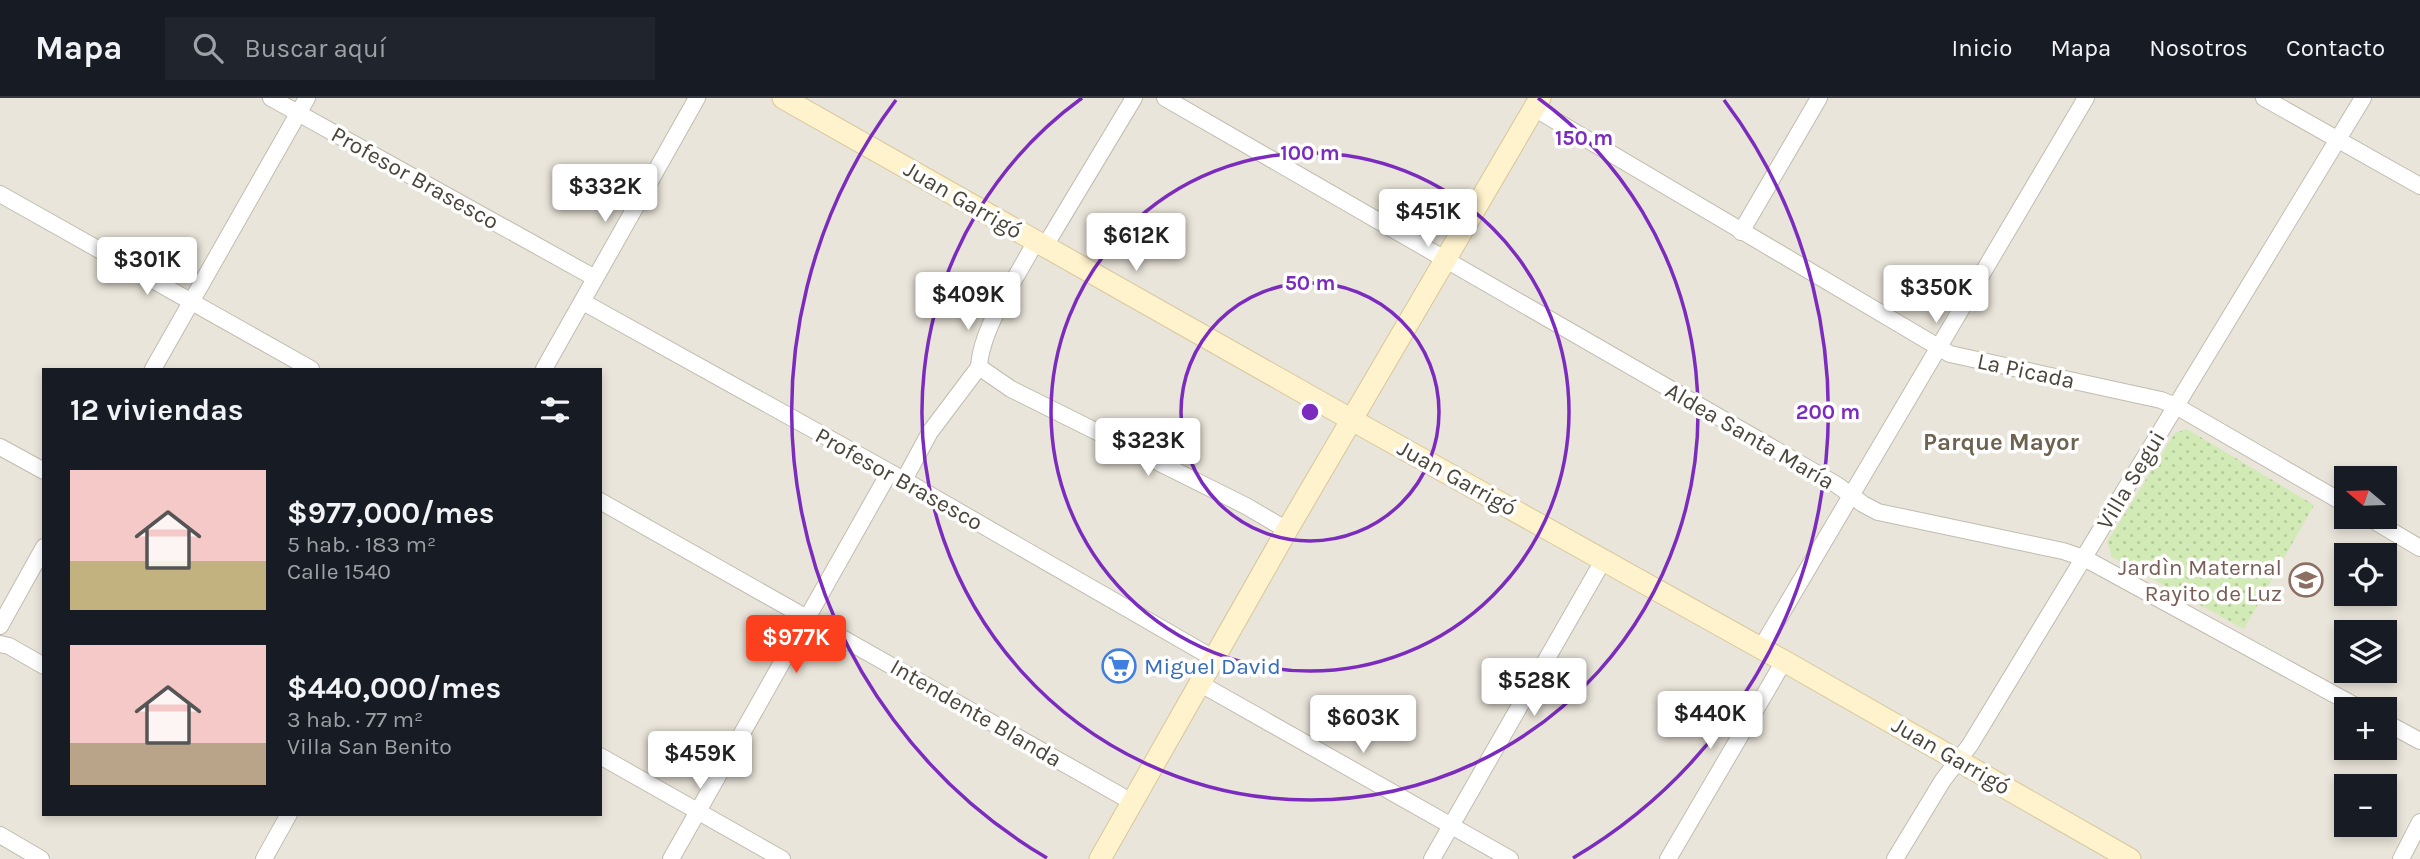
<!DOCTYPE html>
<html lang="es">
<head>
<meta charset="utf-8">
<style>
  :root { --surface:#171b24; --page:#20242c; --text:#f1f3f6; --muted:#9ea1a6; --line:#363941; --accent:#fc3f1d }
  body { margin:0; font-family:Karla,sans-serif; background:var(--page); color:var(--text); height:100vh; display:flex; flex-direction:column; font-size:26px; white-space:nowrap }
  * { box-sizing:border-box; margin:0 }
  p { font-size:23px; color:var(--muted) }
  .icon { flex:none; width:38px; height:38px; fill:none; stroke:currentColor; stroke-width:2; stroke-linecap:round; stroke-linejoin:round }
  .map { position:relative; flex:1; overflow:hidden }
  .panel { position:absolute; left:42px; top:270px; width:560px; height:448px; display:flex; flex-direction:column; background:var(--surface); border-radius:0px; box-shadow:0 4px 10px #0003 }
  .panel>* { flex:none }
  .needle { width:46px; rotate:289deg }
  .fabs { position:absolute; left:2334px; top:368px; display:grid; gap:14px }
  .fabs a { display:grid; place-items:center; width:63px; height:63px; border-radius:0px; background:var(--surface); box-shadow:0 4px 10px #0003; font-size:35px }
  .price { position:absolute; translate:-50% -60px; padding:0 16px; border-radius:7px; background:#fff; color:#222; font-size:23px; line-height:46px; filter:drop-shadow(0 2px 4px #0008) }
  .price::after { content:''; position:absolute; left:50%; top:42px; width:21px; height:16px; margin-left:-10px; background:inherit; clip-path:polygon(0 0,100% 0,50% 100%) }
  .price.current { background:var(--accent); color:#fff }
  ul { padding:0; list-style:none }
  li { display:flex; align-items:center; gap:21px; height:175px; padding:0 28px }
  li span { display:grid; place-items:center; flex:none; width:196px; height:140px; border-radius:0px; color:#555 }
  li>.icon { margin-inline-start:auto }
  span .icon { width:84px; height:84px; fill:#fffc; stroke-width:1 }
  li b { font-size:30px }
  h2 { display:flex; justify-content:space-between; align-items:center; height:84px; padding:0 28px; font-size:30px }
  header { display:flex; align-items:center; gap:42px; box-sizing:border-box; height:98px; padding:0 35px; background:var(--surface); border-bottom:2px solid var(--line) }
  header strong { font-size:33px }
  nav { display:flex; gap:38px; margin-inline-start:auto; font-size:24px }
  .search { width:490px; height:63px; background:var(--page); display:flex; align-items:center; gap:18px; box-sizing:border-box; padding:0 24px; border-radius:0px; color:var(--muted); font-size:26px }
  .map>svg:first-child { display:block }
  .residential { fill:#eae5da; fill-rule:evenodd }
  .green { fill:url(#green-dots) }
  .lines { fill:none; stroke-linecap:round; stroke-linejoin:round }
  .street-casing { stroke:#c2bbae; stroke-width:18 }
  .secondary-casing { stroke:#d6c79b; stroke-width:23 }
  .street { stroke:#fff; stroke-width:16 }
  .secondary { stroke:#fff3cd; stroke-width:21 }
  .ring { fill:none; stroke:#7b2cbf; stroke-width:3.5 }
  .labels { text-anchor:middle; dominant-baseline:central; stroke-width:7; stroke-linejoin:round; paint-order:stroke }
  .street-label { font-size:23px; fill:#4b4439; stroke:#fff }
  .education-label { font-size:23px; fill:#785e54; stroke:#fff; text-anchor:end }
  .shop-label { font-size:23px; fill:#366cbe; stroke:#fff; text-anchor:start }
  .neighbourhood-label { font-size:24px; font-weight:bold; fill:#6e6250; stroke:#fff }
  .centre { fill:#7b2cbf; stroke:#fff; stroke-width:3.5 }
  .ring-label { font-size:21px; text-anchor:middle; font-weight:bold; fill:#7b2cbf; stroke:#fff; stroke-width:7; stroke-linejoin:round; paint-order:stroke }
</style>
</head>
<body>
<header>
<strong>Mapa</strong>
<div class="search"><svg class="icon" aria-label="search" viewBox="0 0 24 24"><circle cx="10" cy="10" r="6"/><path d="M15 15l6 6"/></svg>Buscar aquí</div>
<nav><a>Inicio</a><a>Mapa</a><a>Nosotros</a><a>Contacto</a></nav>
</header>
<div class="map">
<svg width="2420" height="761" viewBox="0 0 2420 761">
  <defs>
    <pattern id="green-dots" width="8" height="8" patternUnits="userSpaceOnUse" patternTransform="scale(1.75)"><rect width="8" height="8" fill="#d2eab5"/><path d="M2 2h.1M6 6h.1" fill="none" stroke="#b6ca9c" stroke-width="1.8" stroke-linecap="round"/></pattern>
  </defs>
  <rect width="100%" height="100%" fill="#f6f3ec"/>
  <!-- residential -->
  <path class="residential" d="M0,0H2420V761H0ZM44,271H600V716H44ZM2347,380H2385V418H2347ZM2347,457H2385V495H2347ZM2347,534H2385V572H2347ZM2347,611H2385V649H2347ZM2347,688H2385V726H2347Z"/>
  <!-- green -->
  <path class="green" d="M2187,331L2314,407L2244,531L2112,459L2107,444L2175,335Z"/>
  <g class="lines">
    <defs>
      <g id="street">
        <path d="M271,0L595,180"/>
        <path d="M1165,0L1837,387L1863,406L1878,414L2063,453L2084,460L2361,611"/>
        <path d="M2264,0L2420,88"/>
        <path d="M1534,10L1950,256L2161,302L2176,308L2347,407"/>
        <path d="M0,96L311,271"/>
        <path d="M1741,134L1819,0"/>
        <path d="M1036,143C1017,179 981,230 979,269L1011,291L1246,408L1287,432"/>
        <path d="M1045,148L1134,0"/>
        <path d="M583,204L904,382L1213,560"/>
        <path d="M153,271L307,0"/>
        <path d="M544,271L697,0"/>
        <path d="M0,349L44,373"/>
        <path d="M904,382L930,334L979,269"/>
        <path d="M600,403L1132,704"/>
        <path d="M2366,418L2420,450"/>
        <path d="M0,528L44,449"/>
        <path d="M0,546L9,548L44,568"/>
        <path d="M1761,550L2086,0"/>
        <path d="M1199,585L1510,761"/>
        <path d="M2385,624L2420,643"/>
        <path d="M600,658L782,761"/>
        <path d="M0,737L41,761"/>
        <path d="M264,761L289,716"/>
        <path d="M671,761L889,375"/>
        <path d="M1432,761L1604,461"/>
        <path d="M1668,761L1784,563"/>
        <path d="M1895,761L1943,682L1970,647L2363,0"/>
        <path d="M2401,761L2420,724"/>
      </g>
      <g id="secondary">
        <path d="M783,0L1352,322L1784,563L2130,761"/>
        <path d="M1100,761L1287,432L1540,0"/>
      </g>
    </defs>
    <!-- street casing -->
    <use href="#street" class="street-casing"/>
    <!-- secondary casing -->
    <use href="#secondary" class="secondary-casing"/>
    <!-- street -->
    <use href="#street" class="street"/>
    <!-- secondary -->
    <use href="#secondary" class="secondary"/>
  </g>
  <!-- distance rings -->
  <g class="ring">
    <circle cx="1310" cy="314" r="129"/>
    <circle cx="1310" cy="314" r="259"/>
    <path d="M1538 0A388 388 0 1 1 1082 0"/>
    <path d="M1047 760A518 518 0 0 1 896 2M1724 2A518 518 0 0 1 1573 760"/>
  </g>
  <!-- icons -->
  <defs>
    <symbol id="school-ring" viewBox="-11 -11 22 22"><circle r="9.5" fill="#fff" stroke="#8d6e63" stroke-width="1.5"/><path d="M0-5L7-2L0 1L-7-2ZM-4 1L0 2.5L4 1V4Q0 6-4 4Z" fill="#8d6e63"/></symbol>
    <symbol id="supermarket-ring" viewBox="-11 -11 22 22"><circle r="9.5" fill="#fff" stroke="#3f7fe0" stroke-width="1.5"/><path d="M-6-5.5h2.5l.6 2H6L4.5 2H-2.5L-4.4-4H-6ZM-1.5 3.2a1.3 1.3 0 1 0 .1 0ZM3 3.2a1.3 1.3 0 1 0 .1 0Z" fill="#3f7fe0"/></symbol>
  </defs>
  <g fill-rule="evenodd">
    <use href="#school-ring" x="2287" y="463" width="38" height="38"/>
    <use href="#supermarket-ring" x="1100" y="549" width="38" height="38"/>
  </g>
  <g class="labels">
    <!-- street labels -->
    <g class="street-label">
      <text transform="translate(415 80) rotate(29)">Profesor Brasesco</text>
      <text transform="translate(963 102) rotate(30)">Juan Garrigó</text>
      <text transform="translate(2026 273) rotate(12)">La Picada</text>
      <text transform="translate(1750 338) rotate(30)">Aldea Santa María</text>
      <text transform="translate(1457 380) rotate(29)">Juan Garrigó</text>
      <text transform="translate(899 381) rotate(29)">Profesor Brasesco</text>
      <text transform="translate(2131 382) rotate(-59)">Villa Segui</text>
      <text transform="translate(976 615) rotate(30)">Intendente Blanda</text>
      <text transform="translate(1951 658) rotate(30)">Juan Garrigó</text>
    </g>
    <!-- education labels -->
    <g class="education-label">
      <text x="2282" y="469">Jardìn Maternal<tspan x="2282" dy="26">Rayito de Luz</tspan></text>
    </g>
    <!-- shop labels -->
    <g class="shop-label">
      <text x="1144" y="568">Miguel David</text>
    </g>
    <!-- neighbourhood labels -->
    <g class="neighbourhood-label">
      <text x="2001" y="344">Parque Mayor</text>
    </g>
  </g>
  <circle cx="1310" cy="314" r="10" class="centre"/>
  <g class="ring-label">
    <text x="1584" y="47">150 m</text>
    <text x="1310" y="62">100 m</text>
    <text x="1310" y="192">50 m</text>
    <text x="1828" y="321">200 m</text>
  </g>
</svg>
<div class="fabs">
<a><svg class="needle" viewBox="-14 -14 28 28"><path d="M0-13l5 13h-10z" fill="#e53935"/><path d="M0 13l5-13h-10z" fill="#9ea1a6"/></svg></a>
<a><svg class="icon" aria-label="locate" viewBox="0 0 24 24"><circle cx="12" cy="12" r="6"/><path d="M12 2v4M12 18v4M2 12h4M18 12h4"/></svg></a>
<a><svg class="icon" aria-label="layers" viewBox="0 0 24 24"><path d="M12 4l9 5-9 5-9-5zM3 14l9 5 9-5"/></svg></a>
<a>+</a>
<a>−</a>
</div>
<b class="price" style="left:605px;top:126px">$332K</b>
<b class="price" style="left:1428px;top:151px">$451K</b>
<b class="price" style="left:1136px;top:175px">$612K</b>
<b class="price" style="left:147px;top:199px">$301K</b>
<b class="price" style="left:1936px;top:227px">$350K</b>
<b class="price" style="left:968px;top:234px">$409K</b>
<b class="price" style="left:1148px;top:380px">$323K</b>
<b class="price current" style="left:796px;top:577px">$977K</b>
<b class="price" style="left:1534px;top:620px">$528K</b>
<b class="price" style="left:1710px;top:653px">$440K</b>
<b class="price" style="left:1363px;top:657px">$603K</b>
<b class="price" style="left:700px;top:693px">$459K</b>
<section class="panel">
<h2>12 viviendas<svg class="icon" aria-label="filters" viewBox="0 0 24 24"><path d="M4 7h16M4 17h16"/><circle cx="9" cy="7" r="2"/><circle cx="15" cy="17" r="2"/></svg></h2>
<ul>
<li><span style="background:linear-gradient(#f6c9c9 65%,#c2b280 0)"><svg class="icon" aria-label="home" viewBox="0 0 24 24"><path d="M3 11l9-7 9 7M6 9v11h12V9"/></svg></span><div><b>$977,000/mes</b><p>5 hab. · 183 m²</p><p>Calle 1540</p></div></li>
<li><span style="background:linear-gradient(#f6c9c9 70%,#b9a48a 0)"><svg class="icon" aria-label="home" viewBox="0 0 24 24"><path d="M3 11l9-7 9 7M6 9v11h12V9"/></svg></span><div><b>$440,000/mes</b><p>3 hab. · 77 m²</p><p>Villa San Benito</p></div></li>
</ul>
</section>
</div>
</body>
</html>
